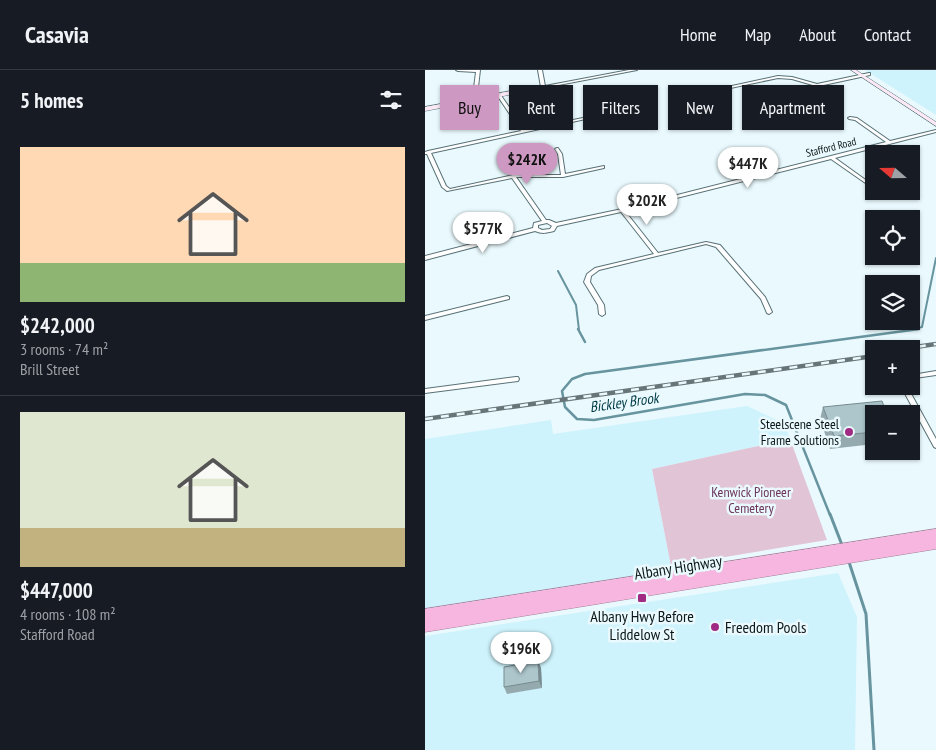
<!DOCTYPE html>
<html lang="en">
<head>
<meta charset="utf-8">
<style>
  :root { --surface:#171b24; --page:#20242c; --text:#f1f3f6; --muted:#9ea1a6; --line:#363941; --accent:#cd99c2 }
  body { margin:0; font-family:"PT Sans Narrow",sans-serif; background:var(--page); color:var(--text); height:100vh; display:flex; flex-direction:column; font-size:19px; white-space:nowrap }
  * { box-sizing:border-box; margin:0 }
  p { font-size:16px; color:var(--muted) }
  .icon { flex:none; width:28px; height:28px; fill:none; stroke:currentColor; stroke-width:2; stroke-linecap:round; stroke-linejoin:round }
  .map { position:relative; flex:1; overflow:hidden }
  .details { display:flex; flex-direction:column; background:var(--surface); width:425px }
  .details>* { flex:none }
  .guide { position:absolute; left:15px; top:15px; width:420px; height:45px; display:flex; gap:10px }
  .needle { width:32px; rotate:290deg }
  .tools { position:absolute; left:440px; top:75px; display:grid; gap:10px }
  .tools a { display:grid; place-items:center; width:55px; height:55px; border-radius:0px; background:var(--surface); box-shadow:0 1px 4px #0004; font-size:25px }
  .price { position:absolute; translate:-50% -42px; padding:0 11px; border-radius:18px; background:#fff; color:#222; font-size:16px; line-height:32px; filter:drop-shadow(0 1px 2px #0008) }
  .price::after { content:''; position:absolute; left:50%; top:30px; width:15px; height:11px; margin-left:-8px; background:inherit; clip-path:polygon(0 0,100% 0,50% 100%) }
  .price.active { background:var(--accent); color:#111 }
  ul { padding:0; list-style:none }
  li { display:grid; align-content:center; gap:10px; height:265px; padding:0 20px }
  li+li { border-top:1px solid var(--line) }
  li span { display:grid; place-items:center; height:155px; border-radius:0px; color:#555 }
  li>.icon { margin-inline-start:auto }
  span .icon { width:90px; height:90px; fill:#fffc; stroke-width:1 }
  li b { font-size:21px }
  h2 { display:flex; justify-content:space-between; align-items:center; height:60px; padding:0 20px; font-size:21px }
  .chip { padding:0 18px; border-radius:0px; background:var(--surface); box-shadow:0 1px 4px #0004; font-size:18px; line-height:45px }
  .chip.active { background:var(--accent); color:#111 }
  header { display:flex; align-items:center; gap:30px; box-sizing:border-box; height:70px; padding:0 25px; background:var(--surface); border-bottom:1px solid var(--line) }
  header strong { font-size:24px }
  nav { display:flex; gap:28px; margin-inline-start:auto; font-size:18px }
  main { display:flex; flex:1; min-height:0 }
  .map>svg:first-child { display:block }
  .built { fill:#cef3fc }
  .green { fill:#e1c4d6 }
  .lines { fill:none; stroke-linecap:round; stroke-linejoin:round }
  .stream-far2 { stroke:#67949e; stroke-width:2 }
  .stream-far1 { stroke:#67949e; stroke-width:2.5 }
  .stream { stroke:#67949e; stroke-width:3 }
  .street-casing { stroke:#587176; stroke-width:2 }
  .secondary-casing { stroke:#587176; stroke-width:1 }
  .highway-casing { stroke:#a47e99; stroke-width:1 }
  .street { fill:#fff; fill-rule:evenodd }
  .secondary { fill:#fce9f5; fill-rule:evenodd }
  .highway { fill:#f6b6df; fill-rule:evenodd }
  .rail-casing { stroke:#687578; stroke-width:4.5 }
  .rail { stroke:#e9f9fd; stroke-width:2.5; stroke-dasharray:8; stroke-linecap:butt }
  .wall { fill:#94aaaf }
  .shaded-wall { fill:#788b8f }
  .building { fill:#acc6cc; stroke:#788b8f }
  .poi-dot { fill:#a12a82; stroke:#e9f9fd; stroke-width:2 }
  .labels { text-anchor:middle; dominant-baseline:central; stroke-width:5; stroke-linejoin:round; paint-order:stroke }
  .far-street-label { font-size:11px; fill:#0c1618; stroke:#e9f9fd }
  .poi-label { font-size:14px; fill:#0c1618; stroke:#e9f9fd; text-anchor:end }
  .park-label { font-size:14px; fill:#6d355b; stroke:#e9f9fd }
  .water-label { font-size:15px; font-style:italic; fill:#013b45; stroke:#e9f9fd }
  .near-street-label { font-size:16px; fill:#0c1618; stroke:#e9f9fd }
  .near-poi-label { font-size:16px; fill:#0c1618; stroke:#e9f9fd }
</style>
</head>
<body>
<header>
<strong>Casavia</strong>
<nav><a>Home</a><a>Map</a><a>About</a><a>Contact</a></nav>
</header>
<main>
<section class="details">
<h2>5 homes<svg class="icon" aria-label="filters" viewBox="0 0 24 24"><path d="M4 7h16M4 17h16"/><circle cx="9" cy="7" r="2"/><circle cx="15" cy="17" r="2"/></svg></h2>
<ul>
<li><span style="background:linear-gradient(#ffd9b3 75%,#8fb573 0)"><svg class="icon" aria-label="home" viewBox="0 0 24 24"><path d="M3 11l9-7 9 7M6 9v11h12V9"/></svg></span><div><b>$242,000</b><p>3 rooms · 74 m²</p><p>Brill Street</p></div></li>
<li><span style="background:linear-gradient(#dfe7d0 75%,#c2b280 0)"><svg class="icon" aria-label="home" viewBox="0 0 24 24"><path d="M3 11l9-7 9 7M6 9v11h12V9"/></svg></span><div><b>$447,000</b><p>4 rooms · 108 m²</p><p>Stafford Road</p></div></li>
</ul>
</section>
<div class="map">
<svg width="511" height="680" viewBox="0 0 511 680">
  <rect width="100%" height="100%" fill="#e9f9fd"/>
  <!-- built -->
  <g class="built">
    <path d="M440,0H511V45Z"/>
    <path d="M322,336L360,354L365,369L227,399L246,496L221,504L0,539V369L126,350L128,364Z"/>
    <path d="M413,503L432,547L430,680H0V566Z"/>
  </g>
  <!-- green -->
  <path class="green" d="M365,369L402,470L246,496L227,399Z"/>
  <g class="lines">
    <!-- stream-far2 -->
    <g class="stream-far2">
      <path d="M133,201L151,235L154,260"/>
      <path d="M484,260L497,257L511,188"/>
    </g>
    <!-- stream-far1 -->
    <g class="stream-far1">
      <path d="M153,259L160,272"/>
      <path d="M405,445L361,335L340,325L320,324L169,350L152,349L140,337L137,321L147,309L160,304L494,259"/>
    </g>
    <!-- stream -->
    <g class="stream">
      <path d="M405,444L417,475"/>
      <path d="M424,492L441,544L449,680"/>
    </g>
    <defs>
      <g id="street">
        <path d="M31,0H55L52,26V31H50L48,26L51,2L33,1Z"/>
        <path d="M113,0H117L120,16L204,0H212L118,18L116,17Z"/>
        <path d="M444,3H445V5L394,16L398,21L394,26L336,39L335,41L338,48L336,49L334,48L331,41L334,37L392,24L394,21L391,16L367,9L353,8L272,25L270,24L353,6L367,7L392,14Z"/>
        <path d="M74,24H75L100,60L177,44L179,45L6,83L21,116L25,119L88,105H136L133,84L130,79L132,78H133L137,84L140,104L179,96V98L138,107H91L121,150H124L131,153L197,139L461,72L430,50L424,49L423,48L425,47L432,48L465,71L511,60V62L410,88L449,116V119L406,89L200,141L233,183L281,172L295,175L340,227L347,242L344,244L342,243L336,229L291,177L281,174L174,200L166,206L165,212L179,235L180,244L177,246L174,244L173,235L159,212L162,204L170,198L229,184L196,142L132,156L129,161C121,163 117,164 110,161L0,190V186L108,158L109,153L117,151L87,108L22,121L17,117L2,84H0V82L3,81L96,61L72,25ZM122,153L127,156L125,159L117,160L113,158V155Z"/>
        <path d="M490,109H492V111L486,113V110Z"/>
        <path d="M82,226L84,227V229L0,250V246Z"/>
        <path d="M511,301V305L490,308L486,310L487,305Z"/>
        <path d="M91,307H93L94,309L93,311L0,323V319Z"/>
        <path d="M478,316H484V320L511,369V378L509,377L478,320Z"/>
      </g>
      <g id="secondary">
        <path d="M426,0H431L511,52V56Z"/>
        <path d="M118,15L121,17L120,18L0,41V37Z"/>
      </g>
      <path id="highway" d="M511,459V479L0,562V539Z"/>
    </defs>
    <!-- street casing -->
    <use href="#street" class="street-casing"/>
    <!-- secondary casing -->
    <use href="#secondary" class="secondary-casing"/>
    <!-- highway casing -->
    <use href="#highway" class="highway-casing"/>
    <!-- street -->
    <use href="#street" class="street"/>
    <!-- secondary -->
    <use href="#secondary" class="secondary"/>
    <!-- highway -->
    <use href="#highway" class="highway"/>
    <defs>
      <g id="rail">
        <path d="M477,279L511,274"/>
        <path d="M0,349L449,286"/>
      </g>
    </defs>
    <!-- rail casing -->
    <use href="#rail" class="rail-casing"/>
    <!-- rail -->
    <use href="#rail" class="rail"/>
  </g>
  <!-- wall -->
  <g class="wall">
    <path d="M398,337L449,344V374L405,379L395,349Z"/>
    <path d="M486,351L489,357L486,365Z"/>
    <path d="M113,591L116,598L117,618L82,624L79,617Z"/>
  </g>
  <!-- shaded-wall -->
  <path class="shaded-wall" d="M113,591L116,598L117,618L114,611Z"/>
  <!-- building -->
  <g class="building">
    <path d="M457,331L460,339L479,337L483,344H449V362L409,366L398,337Z"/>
    <path d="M486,351L489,357L486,358Z"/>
    <path d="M113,591L114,611L79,617V597Z"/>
  </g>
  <!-- markers -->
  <g class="poi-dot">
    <circle cx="424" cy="362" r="5"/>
    <rect x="212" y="523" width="10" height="10" rx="2.5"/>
    <circle cx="290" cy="557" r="5"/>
  </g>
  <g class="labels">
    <!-- far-street labels -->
    <g class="far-street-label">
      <text transform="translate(406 77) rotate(-14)">Stafford Road</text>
    </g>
    <!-- poi labels -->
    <g class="poi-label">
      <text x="414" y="354">Steelscene Steel<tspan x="414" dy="16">Frame Solutions</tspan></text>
    </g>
    <!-- park labels -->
    <g class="park-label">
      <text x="326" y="422">Kenwick Pioneer<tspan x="326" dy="16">Cemetery</tspan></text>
    </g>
    <!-- water labels -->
    <g class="water-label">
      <text transform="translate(199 332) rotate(-8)">Bickley Brook</text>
    </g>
    <!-- near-street labels -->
    <g class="near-street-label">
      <text transform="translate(253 497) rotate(-9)">Albany Highway</text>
    </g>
    <!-- near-poi labels -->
    <g class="near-poi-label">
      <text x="217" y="546">Albany Hwy Before<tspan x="217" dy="18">Liddelow St</tspan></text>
      <text x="300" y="557" text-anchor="start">Freedom Pools</text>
    </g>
  </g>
</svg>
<div class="tools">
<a><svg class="needle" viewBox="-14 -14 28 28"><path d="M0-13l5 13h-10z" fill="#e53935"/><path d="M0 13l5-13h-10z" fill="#9ea1a6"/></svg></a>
<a><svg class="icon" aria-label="locate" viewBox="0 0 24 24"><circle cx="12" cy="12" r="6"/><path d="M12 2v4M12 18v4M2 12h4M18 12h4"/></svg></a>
<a><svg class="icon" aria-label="layers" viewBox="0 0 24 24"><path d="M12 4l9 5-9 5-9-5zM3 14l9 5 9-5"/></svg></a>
<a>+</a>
<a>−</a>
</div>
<b class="price active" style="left:102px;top:115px">$242K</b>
<b class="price" style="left:323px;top:119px">$447K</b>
<b class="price" style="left:222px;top:156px">$202K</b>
<b class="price" style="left:58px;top:184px">$577K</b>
<b class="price" style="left:96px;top:604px">$196K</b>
<div class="guide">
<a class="chip active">Buy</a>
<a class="chip">Rent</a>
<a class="chip">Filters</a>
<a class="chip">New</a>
<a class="chip">Apartment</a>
</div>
</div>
</main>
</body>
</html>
